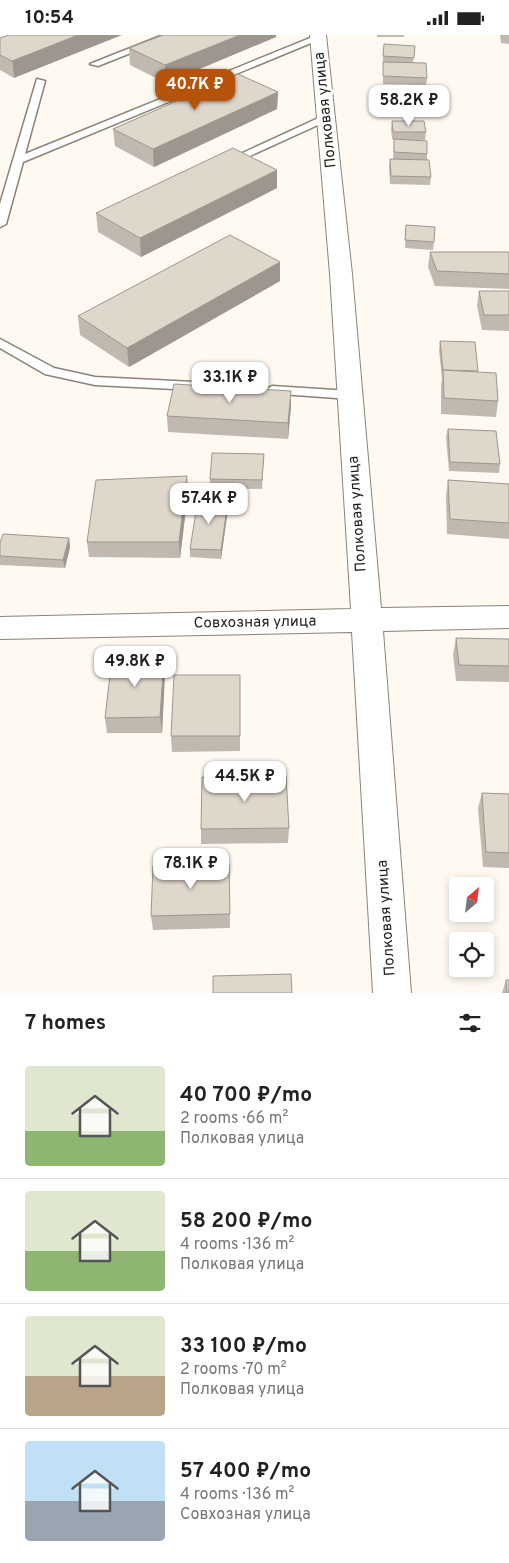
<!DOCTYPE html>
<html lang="en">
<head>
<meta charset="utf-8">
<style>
  :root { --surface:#fff; --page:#f2f2f2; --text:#222; --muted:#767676; --line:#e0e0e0; --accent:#b45309 }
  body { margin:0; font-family:Overpass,sans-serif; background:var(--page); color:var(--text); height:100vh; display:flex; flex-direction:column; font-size:19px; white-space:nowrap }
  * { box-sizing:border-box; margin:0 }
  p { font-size:16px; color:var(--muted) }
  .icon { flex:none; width:28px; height:28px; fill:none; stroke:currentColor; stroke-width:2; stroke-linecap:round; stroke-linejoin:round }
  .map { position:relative; height:958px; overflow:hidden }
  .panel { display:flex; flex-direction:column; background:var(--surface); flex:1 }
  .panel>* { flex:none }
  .needle { width:32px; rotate:28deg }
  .buttons { position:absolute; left:449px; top:842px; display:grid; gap:10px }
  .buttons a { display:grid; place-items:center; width:45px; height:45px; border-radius:5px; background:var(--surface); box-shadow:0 2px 8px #0003; font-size:25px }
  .price { position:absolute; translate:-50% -42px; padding:0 11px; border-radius:10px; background:#fff; color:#222; font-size:16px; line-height:32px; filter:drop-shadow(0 1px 2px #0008) }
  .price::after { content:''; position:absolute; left:50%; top:30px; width:15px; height:11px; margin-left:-8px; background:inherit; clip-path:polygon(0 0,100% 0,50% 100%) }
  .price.active { background:var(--accent); color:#fff }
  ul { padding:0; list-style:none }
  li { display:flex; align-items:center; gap:15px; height:125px; padding:0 25px }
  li+li { border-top:1px solid var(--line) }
  li span { display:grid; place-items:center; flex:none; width:140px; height:100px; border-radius:5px; color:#555 }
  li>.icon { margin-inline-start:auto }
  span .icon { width:60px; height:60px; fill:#fffc; stroke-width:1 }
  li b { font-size:21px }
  h2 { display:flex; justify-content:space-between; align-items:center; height:60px; padding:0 25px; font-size:21px }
  .status { display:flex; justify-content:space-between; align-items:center; height:35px; padding:0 25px; background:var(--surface); direction:ltr }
  .status svg { height:14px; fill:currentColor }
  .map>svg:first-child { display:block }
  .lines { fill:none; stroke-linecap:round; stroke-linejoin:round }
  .lane-casing { stroke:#8b8378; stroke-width:3 }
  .street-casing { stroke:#8b8378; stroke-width:2 }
  .lane { fill:#fff; fill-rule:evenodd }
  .street { fill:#fff; fill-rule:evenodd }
  .wall { fill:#c1b9af }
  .shaded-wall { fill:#9d968e }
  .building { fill:#e0d7cb; stroke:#9d968e }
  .labels { text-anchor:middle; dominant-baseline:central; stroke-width:5; stroke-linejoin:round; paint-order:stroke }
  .street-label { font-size:15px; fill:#201d19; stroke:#fff }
</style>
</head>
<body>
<div class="status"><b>10:54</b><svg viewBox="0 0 49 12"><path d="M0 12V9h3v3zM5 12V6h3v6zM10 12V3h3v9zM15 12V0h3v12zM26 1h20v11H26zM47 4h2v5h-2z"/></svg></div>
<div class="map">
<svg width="509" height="958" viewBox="0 0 509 958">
  <rect width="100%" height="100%" fill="#fff9f2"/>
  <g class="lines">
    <defs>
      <g id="lane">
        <path d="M163,0H176L98,31L90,29Z"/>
        <path d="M315,1L323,3L23,127L6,189L0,192V169L37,44L45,46L25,119Z"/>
        <path d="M327,79L331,80V84L230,130H222L221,128Z"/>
        <path d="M0,304L54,333L95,342L194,347L201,351L194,355L95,350L45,339L0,313Z"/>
        <path d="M272,351L350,356L357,360L350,364L267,358L265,355Z"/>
      </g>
      <path id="street" d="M310,0H326L352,239L381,573L509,571V593L383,596L411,958H373L352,597L0,604V582L351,574L330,239Z"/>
    </defs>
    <!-- lane casing -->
    <use href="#lane" class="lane-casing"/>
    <!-- street casing -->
    <use href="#street" class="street-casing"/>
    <!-- lane -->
    <use href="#lane" class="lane"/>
    <!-- street -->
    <use href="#street" class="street"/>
  </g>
  <!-- wall -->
  <g class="wall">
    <path d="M9,0L14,43L0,35V3Z"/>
    <path d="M163,0H276V2L166,48L130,30L129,13Z"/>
    <rect x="377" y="0" width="27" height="2"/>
    <path d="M500,0H509V9L501,8Z"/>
    <path d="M415,11L413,28L427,43L426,50L383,49V21Z"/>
    <path d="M278,57L277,74L154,132L115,111L113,94Z"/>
    <path d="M383,59L428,73L427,81L383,80L382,67Z"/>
    <path d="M392,86L426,97L425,105H401L427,119V124L431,142L430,150L390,149L389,132L390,124H393L394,105L392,104L391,93Z"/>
    <path d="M277,153L141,222L98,197L96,178Z"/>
    <path d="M406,190L434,207L433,215L405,213Z"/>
    <path d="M430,217H509V254L435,251L428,232Z"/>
    <path d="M280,246L129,332L80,300L78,281Z"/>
    <path d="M479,256H509V296L482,295L477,271Z"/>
    <path d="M440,306L478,336V337L498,366L496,382L441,379V350L442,344L439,315Z"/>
    <path d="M291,371L288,404L168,397L167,381Z"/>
    <path d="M448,394L500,429L499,438L449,436L446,402Z"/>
    <path d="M264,419L262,454L210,453V444Z"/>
    <path d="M448,445L509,449V504L447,499L446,461Z"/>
    <path d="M188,457L180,523L89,522L87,507Z"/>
    <path d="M228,466V474L221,524L190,522V514Z"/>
    <path d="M69,503L70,512L65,533L0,530V508Z"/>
    <path d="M456,603L509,604V647L456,646L453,619Z"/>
    <path d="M165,638L162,698H107L105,683Z"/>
    <path d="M240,640V716L172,717L171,701Z"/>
    <path d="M482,758L509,759V833L483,832L478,773Z"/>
    <path d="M289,793L288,808L201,809V794Z"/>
    <path d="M229,829L230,893L153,895L151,881Z"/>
    <path d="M506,945L509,958H502Z"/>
  </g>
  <!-- shaded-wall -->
  <g class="shaded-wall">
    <path d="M78,0H122L14,43L12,26Z"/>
    <path d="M240,0H276V2L166,48L165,30Z"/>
    <path d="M278,57L277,74L154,132L153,114Z"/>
    <path d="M277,135V153L141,222L140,203Z"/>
    <path d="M280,227V246L129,332L127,313Z"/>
    <path d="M291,356V371L288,404V388Z"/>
    <path d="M187,441L188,457L180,523L179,507Z"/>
    <path d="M228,466V474L221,524V515Z"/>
    <path d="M69,503L70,512L65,533L63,525Z"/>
    <path d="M164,623L165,638L162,698L160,682Z"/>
  </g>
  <!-- building -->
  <g class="building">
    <path d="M9,0H78L12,26L0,20V3Z"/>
    <path d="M163,0H240L165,30L129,13Z"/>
    <path d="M384,9L415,11L414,23L383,21Z"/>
    <path d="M383,27L426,28L427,43L383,41Z"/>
    <path d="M238,39L278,57L153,114L113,94Z"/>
    <path d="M383,59L426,60L428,73L384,72Z"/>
    <path d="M392,86H424L426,97H393Z"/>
    <path d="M394,104L427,106V119L394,117Z"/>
    <path d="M233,113L277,135L140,203L96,178Z"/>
    <path d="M390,124L429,125L431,142L391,141Z"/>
    <path d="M406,190L435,192L434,207L405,205Z"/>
    <path d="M230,200L280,227L127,313L78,281Z"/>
    <path d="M430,217H509V239L437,236Z"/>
    <path d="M479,256H509V280H484Z"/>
    <path d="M440,306L475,307L478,336L443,335Z"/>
    <path d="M443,335L496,338L498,366L444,363Z"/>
    <path d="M174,349L291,356L288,388L167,381Z"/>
    <path d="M448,394L496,396L500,429L450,427Z"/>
    <path d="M212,418L264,419L262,445L210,444Z"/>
    <path d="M187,441L179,507H87L96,445Z"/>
    <path d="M448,445L509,449V488L450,484Z"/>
    <path d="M198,464L228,466L221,515L190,514Z"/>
    <path d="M3,499L69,503L63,525L0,521V508Z"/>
    <path d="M456,603L509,604V631L459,630Z"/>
    <path d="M112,623H164L160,682L105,683Z"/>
    <path d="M174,640H240V701H171Z"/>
    <path d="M286,741L289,793L201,794L202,742Z"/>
    <path d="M482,758L509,759V818L486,817Z"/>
    <path d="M229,829L230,879L151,881L153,831Z"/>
    <path d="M291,939L292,958H213V941Z"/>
    <path d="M506,945H509V958H507Z"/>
  </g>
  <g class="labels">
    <!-- street labels -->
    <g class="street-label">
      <text transform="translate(326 75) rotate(-96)">Полковая улица</text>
      <text transform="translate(358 479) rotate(-94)">Полковая улица</text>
      <text transform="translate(255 588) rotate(-1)">Совхозная улица</text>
      <text transform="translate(387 883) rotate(-94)">Полковая улица</text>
    </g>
  </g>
</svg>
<div class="buttons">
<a><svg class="needle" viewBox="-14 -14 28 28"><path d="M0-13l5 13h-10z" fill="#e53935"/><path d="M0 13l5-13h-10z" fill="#767676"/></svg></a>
<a><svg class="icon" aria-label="locate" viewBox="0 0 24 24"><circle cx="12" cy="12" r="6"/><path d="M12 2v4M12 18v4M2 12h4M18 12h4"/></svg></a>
</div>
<b class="price active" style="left:195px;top:76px">40.7K ₽</b>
<b class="price" style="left:409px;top:92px">58.2K ₽</b>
<b class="price" style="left:230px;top:369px">33.1K ₽</b>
<b class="price" style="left:209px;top:490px">57.4K ₽</b>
<b class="price" style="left:135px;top:653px">49.8K ₽</b>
<b class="price" style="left:245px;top:768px">44.5K ₽</b>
<b class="price" style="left:191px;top:855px">78.1K ₽</b>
</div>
<section class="panel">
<h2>7 homes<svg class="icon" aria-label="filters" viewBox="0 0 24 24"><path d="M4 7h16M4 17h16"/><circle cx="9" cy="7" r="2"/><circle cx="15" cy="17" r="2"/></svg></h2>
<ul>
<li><span style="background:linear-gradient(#dfe7d0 65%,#8fb573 0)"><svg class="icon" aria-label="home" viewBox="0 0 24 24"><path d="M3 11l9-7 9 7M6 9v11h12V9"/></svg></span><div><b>40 700 ₽/mo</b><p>2 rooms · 66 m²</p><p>Полковая улица</p></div></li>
<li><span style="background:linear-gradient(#dfe7d0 60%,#8fb573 0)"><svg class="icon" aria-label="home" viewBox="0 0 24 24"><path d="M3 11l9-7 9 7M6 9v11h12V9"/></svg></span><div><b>58 200 ₽/mo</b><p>4 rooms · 136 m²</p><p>Полковая улица</p></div></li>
<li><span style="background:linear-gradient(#dfe7d0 60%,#b9a48a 0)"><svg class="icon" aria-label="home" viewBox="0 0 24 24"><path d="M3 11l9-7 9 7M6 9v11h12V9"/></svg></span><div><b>33 100 ₽/mo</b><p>2 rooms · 70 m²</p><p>Полковая улица</p></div></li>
<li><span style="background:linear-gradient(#bfe0f5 60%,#9aa5b1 0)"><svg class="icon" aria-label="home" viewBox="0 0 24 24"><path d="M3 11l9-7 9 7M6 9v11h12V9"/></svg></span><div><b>57 400 ₽/mo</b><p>4 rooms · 136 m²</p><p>Совхозная улица</p></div></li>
</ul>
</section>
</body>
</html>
